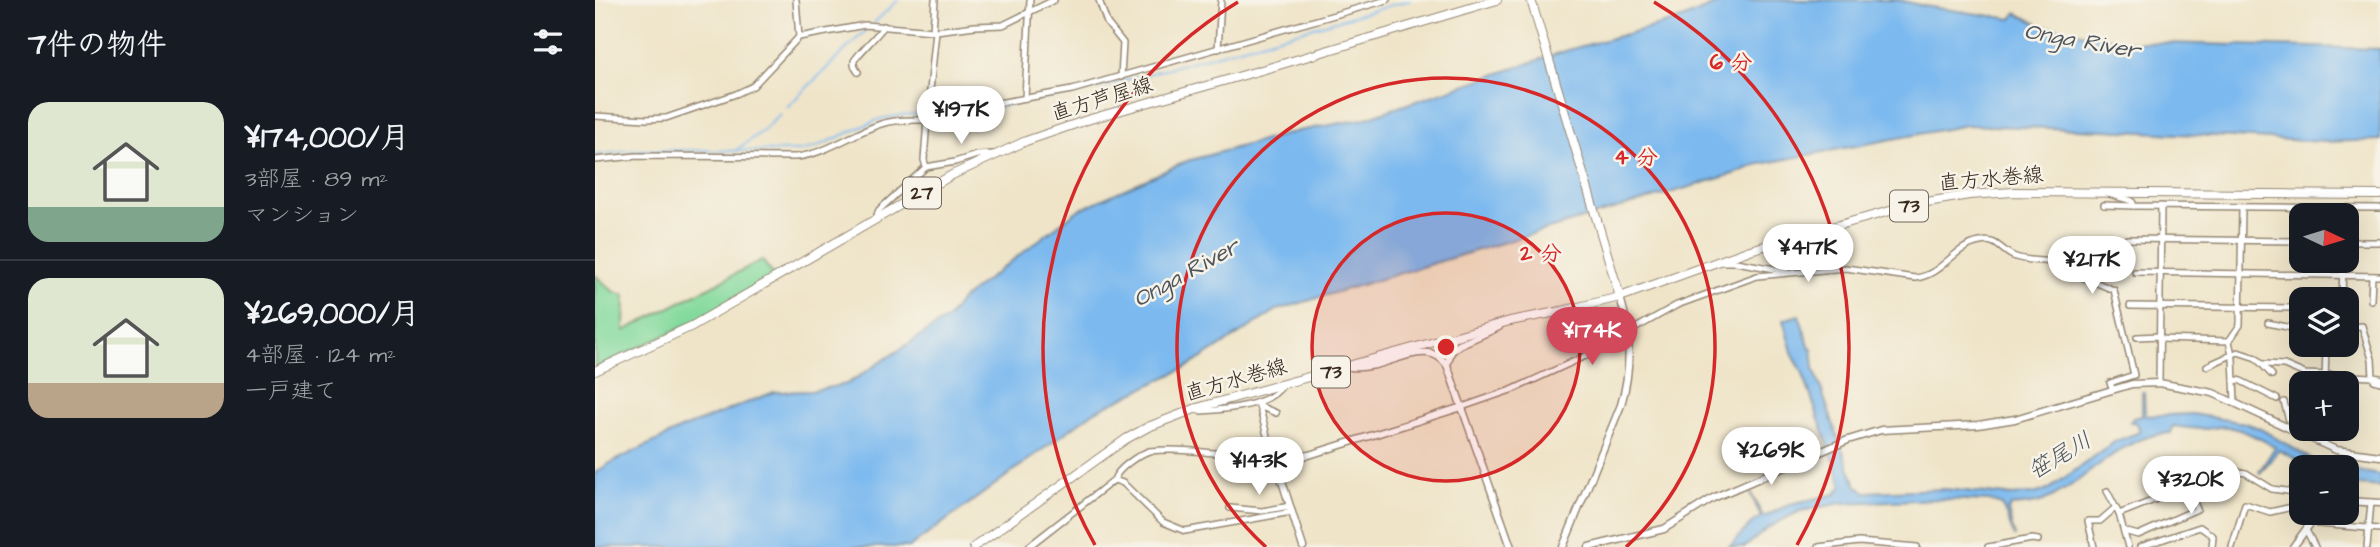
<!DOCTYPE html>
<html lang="ja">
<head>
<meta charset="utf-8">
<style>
  :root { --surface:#171b24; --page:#242831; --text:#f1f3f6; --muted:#9ea1a6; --line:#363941; --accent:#d1495b }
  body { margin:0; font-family:"Architects Daughter","Klee One",sans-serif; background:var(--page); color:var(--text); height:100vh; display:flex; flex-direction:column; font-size:26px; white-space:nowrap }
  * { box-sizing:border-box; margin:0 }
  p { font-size:23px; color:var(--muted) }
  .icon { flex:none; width:38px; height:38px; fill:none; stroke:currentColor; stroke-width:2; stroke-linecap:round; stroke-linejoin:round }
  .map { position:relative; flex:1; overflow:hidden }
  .details { display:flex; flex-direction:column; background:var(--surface); width:595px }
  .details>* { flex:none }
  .needle { width:46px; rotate:94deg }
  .fabs { position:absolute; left:1694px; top:203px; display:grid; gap:14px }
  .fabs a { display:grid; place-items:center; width:70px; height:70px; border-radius:14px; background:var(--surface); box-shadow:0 7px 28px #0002; font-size:35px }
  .price { position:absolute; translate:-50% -60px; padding:0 16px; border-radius:24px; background:#fff; color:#222; font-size:23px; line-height:46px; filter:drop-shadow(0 2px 4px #0008) }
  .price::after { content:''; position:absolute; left:50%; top:42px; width:21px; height:16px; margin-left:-10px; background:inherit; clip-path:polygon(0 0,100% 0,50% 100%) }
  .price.current { background:var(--accent); color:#fff }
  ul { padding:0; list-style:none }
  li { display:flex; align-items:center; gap:21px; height:175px; padding:0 28px }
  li+li { border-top:2px solid var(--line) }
  li span { display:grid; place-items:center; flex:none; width:196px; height:140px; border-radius:21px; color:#555 }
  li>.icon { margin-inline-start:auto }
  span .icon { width:84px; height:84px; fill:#fffc; stroke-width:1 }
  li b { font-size:30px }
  h2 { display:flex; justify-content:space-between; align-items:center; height:84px; padding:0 28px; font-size:30px }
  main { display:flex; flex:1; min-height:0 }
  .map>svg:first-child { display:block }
  .green { fill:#84da9d; stroke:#60825e; stroke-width:2 }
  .water { fill:#7cb9ef; stroke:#5c7286; stroke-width:2 }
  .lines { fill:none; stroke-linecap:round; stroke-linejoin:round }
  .stream { stroke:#7cb9ef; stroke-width:2 }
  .minor-casing { stroke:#958773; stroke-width:8 }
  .tertiary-casing { stroke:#958773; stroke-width:9 }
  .primary-casing { stroke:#958773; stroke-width:10 }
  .minor { stroke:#fff; stroke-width:5 }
  .tertiary { stroke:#fff; stroke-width:6 }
  .primary { stroke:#fff; stroke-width:8 }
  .ring { fill:none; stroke:#d62828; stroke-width:3.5 }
  .labels { text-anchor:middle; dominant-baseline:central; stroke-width:5; stroke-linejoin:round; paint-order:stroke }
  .shield { fill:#f7f3e8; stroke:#73665b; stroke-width:2 }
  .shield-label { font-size:19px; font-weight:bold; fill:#3b2a1e }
  .street-label { font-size:21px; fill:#3b2a1e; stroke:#f7f3e8 }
  .water-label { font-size:23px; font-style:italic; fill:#4e555d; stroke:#f7f3e8 }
  .centre { fill:#d62828; stroke:#f7f3e8; stroke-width:3.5 }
  .ring-label { font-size:21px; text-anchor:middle; font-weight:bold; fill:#d62828; stroke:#f7f3e8; stroke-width:5; stroke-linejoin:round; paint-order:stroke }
</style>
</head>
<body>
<main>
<section class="details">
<h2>7件の物件<svg class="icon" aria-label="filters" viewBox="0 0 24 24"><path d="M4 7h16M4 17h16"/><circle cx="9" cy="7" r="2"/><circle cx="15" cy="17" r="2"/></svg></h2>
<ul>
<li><span style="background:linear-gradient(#dfe7d0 75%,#7fa58c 0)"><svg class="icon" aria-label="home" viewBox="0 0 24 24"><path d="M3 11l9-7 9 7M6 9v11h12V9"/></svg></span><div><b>¥174,000/月</b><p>3部屋 · 89 m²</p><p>マンション</p></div></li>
<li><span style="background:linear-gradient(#dfe7d0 75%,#b9a48a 0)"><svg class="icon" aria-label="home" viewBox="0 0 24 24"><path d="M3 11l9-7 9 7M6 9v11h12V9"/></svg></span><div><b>¥269,000/月</b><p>4部屋 · 124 m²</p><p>一戸建て</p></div></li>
</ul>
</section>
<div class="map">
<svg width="1785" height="547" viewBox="0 0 1785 547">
  <rect width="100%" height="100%" fill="#f7f3e8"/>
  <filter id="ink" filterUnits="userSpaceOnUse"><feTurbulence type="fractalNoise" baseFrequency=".0143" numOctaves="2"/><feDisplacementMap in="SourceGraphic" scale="14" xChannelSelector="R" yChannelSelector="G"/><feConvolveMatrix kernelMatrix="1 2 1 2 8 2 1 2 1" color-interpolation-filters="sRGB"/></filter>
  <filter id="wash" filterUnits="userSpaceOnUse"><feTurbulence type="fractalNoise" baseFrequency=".00686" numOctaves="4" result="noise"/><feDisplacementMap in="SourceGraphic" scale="28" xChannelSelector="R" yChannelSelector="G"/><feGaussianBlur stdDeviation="1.57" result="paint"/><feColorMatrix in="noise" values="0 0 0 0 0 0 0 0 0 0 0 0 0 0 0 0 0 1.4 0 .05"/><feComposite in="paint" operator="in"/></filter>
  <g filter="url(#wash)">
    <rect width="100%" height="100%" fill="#efe4c8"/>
    <!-- green -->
    <path class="green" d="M167,260L179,276L99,322L0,368V275L19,292L30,295L29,331Z"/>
    <!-- water -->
    <g class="water">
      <path d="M1131,0H1304L1329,6L1417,19L1421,13L1448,26L1536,42L1785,49V140L1732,142L1509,130L1372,125L1160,165L1145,172L682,310L594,366L500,411L315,547H0V473L15,463L86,429L179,392L216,391L252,384L353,318L367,299L483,210L592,161L703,131L768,119L973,50L1087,19Z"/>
      <path d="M1204,315L1215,348H1217L1219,368L1243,438L1261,485L1270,492L1349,489L1412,495L1439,494L1454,489L1521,441L1545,432L1542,423L1535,422L1538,418L1547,416V392H1549L1550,416L1597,414L1650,423L1664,428L1718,460L1736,467H1715L1684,450L1665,473L1664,472L1680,447C1665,438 1651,431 1634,427C1625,425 1615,430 1606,429C1597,428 1589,428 1580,426L1577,427L1576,433C1525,434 1492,483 1448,501C1438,505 1427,505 1416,506L1413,511L1420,537L1407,505L1394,501L1347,499L1247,503L1205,511L1174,527L1150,547H1134L1158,522L1166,517L1155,492L1168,516H1171L1195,504L1241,494L1247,485L1207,371L1198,355L1188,320Z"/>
      <path d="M1752,469L1785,475V487L1752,484Z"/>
    </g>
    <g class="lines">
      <!-- stream -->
      <g class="stream">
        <path d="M279,23L303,0"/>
        <path d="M191,108L273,28"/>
        <path d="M140,151L169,130L185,114"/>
        <path d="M0,155L43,150L205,151L221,147L285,119L307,115L366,113L489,92L815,0"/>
      </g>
    </g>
  </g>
  <g filter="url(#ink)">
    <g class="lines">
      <defs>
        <g id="minor">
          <path d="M201,0L204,37"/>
          <path d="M504,0L512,23L528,43L526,77"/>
          <path d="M341,31L380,26L408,25L459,0"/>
          <path d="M623,49L626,0"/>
          <path d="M263,72C261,69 258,66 259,61C260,57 284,34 289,26"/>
          <path d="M430,98L435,0"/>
          <path d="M333,110L380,107L477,90L792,0"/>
          <path d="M0,116L51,119L71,118L141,94L158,86L204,37L270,25L338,31"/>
          <path d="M0,160L41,156L201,157C230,154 255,135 283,125C299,119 315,120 332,120"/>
          <path d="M331,167L329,160L332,120L341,31H338L340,0"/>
          <path d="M1514,194L1537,201L1539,206L1785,208"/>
          <path d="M1509,205L1539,206"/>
          <path d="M280,220L284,210L331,167L360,162L382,155L399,154"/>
          <path d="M1532,239L1706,241"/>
          <path d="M1752,242H1785"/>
          <path d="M1129,262H1141L1191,271"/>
          <path d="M1540,272L1785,276"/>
          <path d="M1747,299L1748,261"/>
          <path d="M1776,300L1777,276"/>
          <path d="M1535,306L1706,308"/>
          <path d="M1673,323L1706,330"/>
          <path d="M1752,327L1767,326L1777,359L1778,377L1785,378"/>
          <path d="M1041,328L1082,305L1162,276L1251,268L1320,278C1348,275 1357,247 1385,242C1402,238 1405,250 1418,256C1430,262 1457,261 1472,263L1477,265L1485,276L1519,290L1539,375L1515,383L1517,388"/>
          <path d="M1542,337L1565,336"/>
          <path d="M1564,339L1634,341"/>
          <path d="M1669,364L1689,365L1710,374L1778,377L1779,380L1785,382"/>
          <path d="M1612,366L1643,352L1661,358L1677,375"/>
          <path d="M1639,381L1644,380L1682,399"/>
          <path d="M1564,383L1566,206"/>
          <path d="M1730,383L1731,345"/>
          <path d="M1640,402L1638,359L1634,341L1645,325L1647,208"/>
          <path d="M1689,402L1695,424L1693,428"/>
          <path d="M664,406L681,413"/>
          <path d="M867,407L919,389L1012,346L1025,338"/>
          <path d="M602,408L606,411C628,410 677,406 688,384"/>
          <path d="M1725,443L1727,429"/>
          <path d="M1637,471L1651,473L1677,489L1706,493"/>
          <path d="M519,480L528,483L568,522L590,531L697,512"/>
          <path d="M1512,491L1524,514L1533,547"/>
          <path d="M635,508L667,511L695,506"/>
          <path d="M1524,514L1592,487L1602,509L1543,535L1529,531"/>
          <path d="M1718,519L1723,524L1785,529"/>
          <path d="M1711,530L1720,547"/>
          <path d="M433,547L519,480C522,469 543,455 554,451C596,447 638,457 680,459L677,454L663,402"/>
          <path d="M1223,547L1264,542L1322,547"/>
          <path d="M1393,547L1437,539L1443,540"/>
          <path d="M1499,547L1493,521H1505L1520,508"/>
          <path d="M1545,547L1605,527L1618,536L1617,547"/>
          <path d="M1637,547L1650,504L1675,512L1706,505"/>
          <path d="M1772,547L1776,502"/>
        </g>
        <g id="tertiary">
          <path d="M852,365L856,352L864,345L904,327"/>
          <path d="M756,367C784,370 808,351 833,353C842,354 847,359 852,365L916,547"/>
          <path d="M1752,501L1785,503"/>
          <path d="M708,547L680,459L714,455L867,407"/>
          <path d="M968,547L1026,405C1037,368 1036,333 1025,297"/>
          <path d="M994,547L1069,529L1118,498L1253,440L1286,430L1383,425L1420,419L1537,384L1564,383L1618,393L1741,450L1785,456"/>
          <path d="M1698,547L1723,513"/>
        </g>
        <g id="primary">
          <path d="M936,0L1025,297"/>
          <path d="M0,371L97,326L357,175L431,141L492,120L677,67L902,0"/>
          <path d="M379,547L531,439L553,427L602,408L915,321L967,311L1025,297L1155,250L1320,204L1374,195L1418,192L1785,195"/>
        </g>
      </defs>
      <!-- minor casing -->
      <use href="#minor" class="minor-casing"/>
      <!-- tertiary casing -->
      <use href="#tertiary" class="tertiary-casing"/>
      <!-- primary casing -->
      <use href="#primary" class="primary-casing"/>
      <!-- minor -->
      <use href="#minor" class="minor"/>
      <!-- tertiary -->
      <use href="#tertiary" class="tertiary"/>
      <!-- primary -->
      <use href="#primary" class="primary"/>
    </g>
  </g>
  <!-- distance rings -->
  <circle cx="851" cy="347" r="134" fill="#d62828" fill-opacity=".12"/>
  <g class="ring">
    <circle cx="851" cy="347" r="134"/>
    <path d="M671 547A269 269 0 1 1 1031 547"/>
    <path d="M500 545A403 403 0 0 1 643 2M1059 2A403 403 0 0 1 1202 545"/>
  </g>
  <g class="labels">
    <!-- shield labels -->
    <g class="shield">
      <rect x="308" y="177.5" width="38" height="31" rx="5"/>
      <rect x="1295" y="190.5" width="38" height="31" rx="5"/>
      <rect x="717" y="356.5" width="38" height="31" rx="5"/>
    </g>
    <g class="shield-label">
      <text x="327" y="193">27</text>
      <text x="1314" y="206">73</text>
      <text x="736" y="372">73</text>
    </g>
    <!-- street labels -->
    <g class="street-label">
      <text transform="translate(507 99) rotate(-17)">直方芦屋線</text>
      <text transform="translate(1396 179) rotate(-5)">直方水巻線</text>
      <text transform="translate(641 380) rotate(-16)">直方水巻線</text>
    </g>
    <!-- water labels -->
    <g class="water-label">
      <text transform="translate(1487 41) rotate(10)">Onga River</text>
      <text transform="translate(591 273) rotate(-29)">Onga River</text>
      <text transform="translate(1465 456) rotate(-31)">笹尾川</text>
    </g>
  </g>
  <circle cx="851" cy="347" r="10" class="centre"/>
  <g class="ring-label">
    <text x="1136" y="69">6 分</text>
    <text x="1041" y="164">4 分</text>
    <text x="946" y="260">2 分</text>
  </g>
</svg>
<div class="fabs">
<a><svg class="needle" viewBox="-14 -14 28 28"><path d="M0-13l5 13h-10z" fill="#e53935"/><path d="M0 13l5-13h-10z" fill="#9ea1a6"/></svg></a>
<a><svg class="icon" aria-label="layers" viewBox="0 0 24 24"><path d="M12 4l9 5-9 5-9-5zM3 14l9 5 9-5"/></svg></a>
<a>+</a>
<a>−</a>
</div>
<b class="price" style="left:366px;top:146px">¥197K</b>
<b class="price" style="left:1213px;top:284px">¥417K</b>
<b class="price" style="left:1497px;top:296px">¥217K</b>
<b class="price current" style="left:997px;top:367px">¥174K</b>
<b class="price" style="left:1176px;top:487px">¥269K</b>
<b class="price" style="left:664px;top:497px">¥143K</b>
<b class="price" style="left:1596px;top:516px">¥320K</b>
</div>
</main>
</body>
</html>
